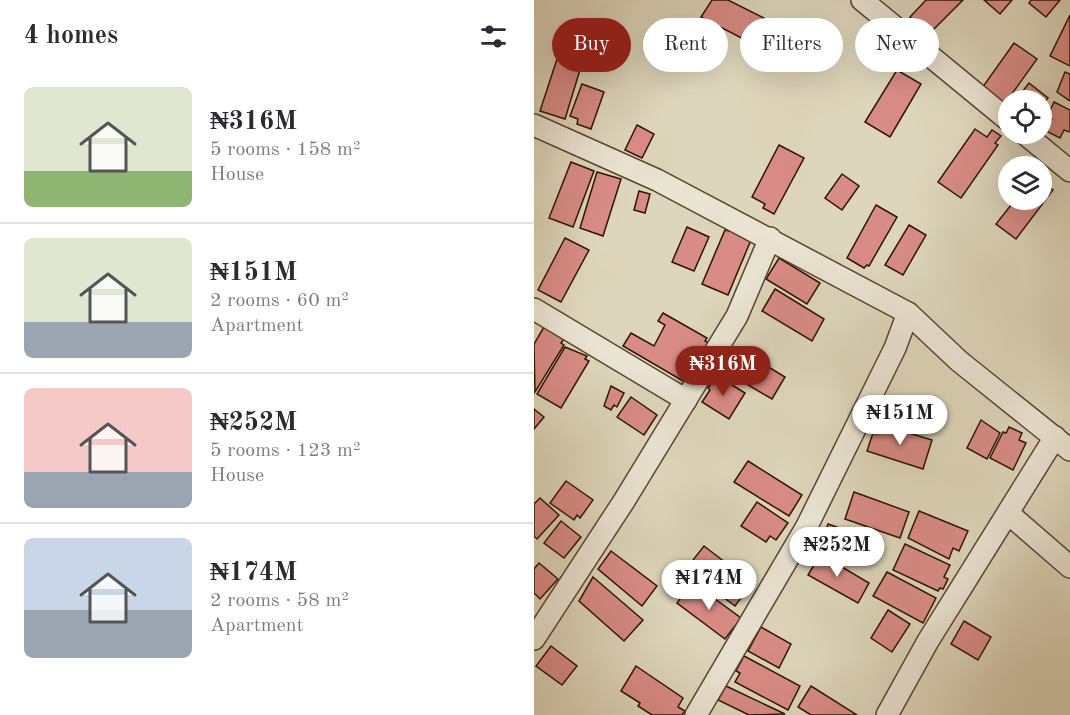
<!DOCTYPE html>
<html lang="en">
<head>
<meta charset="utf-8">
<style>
  :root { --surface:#fff; --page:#f2f2f3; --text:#2b2b33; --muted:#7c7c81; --line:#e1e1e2; --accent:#8f2418 }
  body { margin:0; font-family:"Old Standard TT",serif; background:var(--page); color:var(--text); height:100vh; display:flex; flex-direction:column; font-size:22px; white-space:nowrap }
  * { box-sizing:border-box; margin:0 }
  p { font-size:20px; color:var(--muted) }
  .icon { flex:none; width:33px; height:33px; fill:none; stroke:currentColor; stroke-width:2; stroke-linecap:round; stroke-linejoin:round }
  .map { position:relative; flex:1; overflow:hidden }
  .panel { display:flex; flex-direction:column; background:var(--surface); width:534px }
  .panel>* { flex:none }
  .hud { position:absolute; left:18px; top:18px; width:428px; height:54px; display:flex; gap:12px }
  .tools { position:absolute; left:464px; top:90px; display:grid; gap:12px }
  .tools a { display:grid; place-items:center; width:54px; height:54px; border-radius:50%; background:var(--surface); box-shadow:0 6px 24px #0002; font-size:30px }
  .price { position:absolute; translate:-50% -51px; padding:0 14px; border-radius:21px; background:#fff; color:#222; font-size:20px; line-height:39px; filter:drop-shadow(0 2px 3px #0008) }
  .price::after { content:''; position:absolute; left:50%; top:36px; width:18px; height:14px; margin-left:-9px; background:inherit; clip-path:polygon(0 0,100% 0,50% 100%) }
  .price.current { background:var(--accent); color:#fff }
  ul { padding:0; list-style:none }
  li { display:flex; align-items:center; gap:18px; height:150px; padding:0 24px }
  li+li { border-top:2px solid var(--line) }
  li span { display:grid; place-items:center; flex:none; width:168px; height:120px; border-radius:9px; color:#555 }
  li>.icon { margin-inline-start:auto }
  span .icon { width:72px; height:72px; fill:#fffc; stroke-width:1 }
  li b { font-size:26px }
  h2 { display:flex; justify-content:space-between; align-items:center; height:72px; padding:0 24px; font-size:26px }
  .tag { padding:0 21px; border-radius:27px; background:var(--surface); box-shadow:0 6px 24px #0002; font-size:21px; line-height:54px }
  .tag.current { background:var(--accent); color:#fff }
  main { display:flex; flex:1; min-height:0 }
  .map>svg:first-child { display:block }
  .building { fill:#d98c86; stroke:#2d1400; stroke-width:1.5 }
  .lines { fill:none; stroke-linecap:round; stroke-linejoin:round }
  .minor-casing { stroke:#59442f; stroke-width:24 }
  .minor { stroke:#eae4d3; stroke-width:21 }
</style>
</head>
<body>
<main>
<section class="panel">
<h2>4 homes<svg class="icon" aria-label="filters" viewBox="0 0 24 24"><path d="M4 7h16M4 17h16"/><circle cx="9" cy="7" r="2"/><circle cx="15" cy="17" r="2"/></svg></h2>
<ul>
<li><span style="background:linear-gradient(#dfe7d0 70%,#8fb573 0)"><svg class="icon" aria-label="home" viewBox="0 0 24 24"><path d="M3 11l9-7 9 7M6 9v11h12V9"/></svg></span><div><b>₦316M</b><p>5 rooms · 158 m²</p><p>House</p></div></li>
<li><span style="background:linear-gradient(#dfe7d0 70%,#9aa5b1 0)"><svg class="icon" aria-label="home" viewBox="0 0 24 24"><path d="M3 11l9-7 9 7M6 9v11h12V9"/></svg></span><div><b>₦151M</b><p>2 rooms · 60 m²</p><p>Apartment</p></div></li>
<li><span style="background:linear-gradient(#f6c9c9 70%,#9aa5b1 0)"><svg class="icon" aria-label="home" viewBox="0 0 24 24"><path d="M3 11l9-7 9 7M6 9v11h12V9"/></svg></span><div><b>₦252M</b><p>5 rooms · 123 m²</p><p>House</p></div></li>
<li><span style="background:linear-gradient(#c9d6e8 60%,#9aa5b1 0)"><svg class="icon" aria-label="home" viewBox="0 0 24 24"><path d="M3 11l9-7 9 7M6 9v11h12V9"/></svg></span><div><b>₦174M</b><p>2 rooms · 58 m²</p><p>Apartment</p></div></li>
</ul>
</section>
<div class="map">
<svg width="536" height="715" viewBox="0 0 536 715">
  <rect width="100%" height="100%" fill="#ded6bc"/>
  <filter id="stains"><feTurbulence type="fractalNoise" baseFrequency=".00333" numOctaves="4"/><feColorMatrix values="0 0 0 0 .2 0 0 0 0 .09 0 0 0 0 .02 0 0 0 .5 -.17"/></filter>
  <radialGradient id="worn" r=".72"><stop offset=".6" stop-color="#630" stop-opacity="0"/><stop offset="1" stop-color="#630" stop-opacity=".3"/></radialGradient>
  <!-- building -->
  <g class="building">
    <path d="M178,0H194L230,18L217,43L167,17Z"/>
    <path d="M392,0H429L390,39L378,27L381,23L376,17Z"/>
    <path d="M450,0H478L466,14Z"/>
    <path d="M497,0H526L512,17L495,3Z"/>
    <path d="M536,15V66L516,56Z"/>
    <path d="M480,43L503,59L470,105L448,88Z"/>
    <path d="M25,53L49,60L31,119L6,111Z"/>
    <path d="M363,70L387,84L356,137L331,122Z"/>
    <path d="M531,72L536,74V101L523,92Z"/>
    <path d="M495,83L514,98L507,107V100H482Z"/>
    <path d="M48,84L70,92L57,129L43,124L44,119L36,116Z"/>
    <path d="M520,102L536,110V132L530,130L526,138L512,131L518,119L513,117Z"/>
    <path d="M103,125L120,134L108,158L91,150Z"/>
    <path d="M441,129L453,137L458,130L467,136L461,143L464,145L427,198L404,182Z"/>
    <path d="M245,145L270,158L240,214L229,208L231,204L218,197Z"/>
    <path d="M37,162L60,171L39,227L15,218Z"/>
    <path d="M63,172L87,179L69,236L46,228Z"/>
    <path d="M308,174L325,186L308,210L291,198Z"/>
    <path d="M507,181L519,190L482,239L462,224L481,200H507Z"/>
    <path d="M105,191L116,194L111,213L100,210Z"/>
    <path d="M342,205L363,217L335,266L333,265L330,268L313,258Z"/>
    <path d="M375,225L392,235L369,275L351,265Z"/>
    <path d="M153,227L175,237L160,271L138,262Z"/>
    <path d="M196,227L217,240L194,295L168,284L191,230L195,231Z"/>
    <path d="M31,238L55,250L27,302L4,290Z"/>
    <path d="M245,258L286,283L273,304L232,279Z"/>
    <path d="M241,289L290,319L278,341L228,311Z"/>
    <path d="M129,313L173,338L171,341L175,343L168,356L164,354L149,381L89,346L97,333L120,346L131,325L124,321Z"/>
    <path d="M10,327L30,339L27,343L30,345L1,392L0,344Z"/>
    <path d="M31,347L53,356L51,359L55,361L27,408L3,394Z"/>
    <path d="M205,349L251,377L238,399L192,372L196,364L193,362L199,351L202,353Z"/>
    <path d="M184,376L211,393L195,419L168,402L176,390L174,388Z"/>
    <path d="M77,386L90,393L83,407L80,405L77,410L70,406Z"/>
    <path d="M345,395L358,399L354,413L340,408Z"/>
    <path d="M97,397L123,415L110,435L83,417Z"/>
    <path d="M0,409L10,417L0,429Z"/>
    <path d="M447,420L466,433L453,459L433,448Z"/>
    <path d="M345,424L398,440L389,469L333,451L339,433L342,434Z"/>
    <path d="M475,427L488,433L485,440L492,443L479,470L456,458L469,432L472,433Z"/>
    <path d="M214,461L268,495L255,516L200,482Z"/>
    <path d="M32,481L59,500L46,518L43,515L40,520L16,503Z"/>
    <path d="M320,492L375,512L366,538L311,519Z"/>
    <path d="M6,498L25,515L3,539L0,536V504Z"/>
    <path d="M223,502L254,523L242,540L236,536L232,542L207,526Z"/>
    <path d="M385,511L434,531L425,551L419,548L415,559L374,538Z"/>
    <path d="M27,521L47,537L30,558L10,543Z"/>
    <path d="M294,524L337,539L330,560L287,545Z"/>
    <path d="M371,544L416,565L410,577L414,579L409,589L406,588L404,591L359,570Z"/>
    <path d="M170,546L218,583L201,606L152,569Z"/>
    <path d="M77,551L123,586L108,606L64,569Z"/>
    <path d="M281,551L335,583L324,603L274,575L280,565L275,562Z"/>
    <path d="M5,563L24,579L6,599L0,593V569Z"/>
    <path d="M353,572L402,598L389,623L339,596Z"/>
    <path d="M59,577L109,620L90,641L45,601Z"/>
    <path d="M158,582L207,618L191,639L143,603Z"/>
    <path d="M354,610L376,624L358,652L337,638Z"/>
    <path d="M430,621L457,637L444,660L417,644Z"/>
    <path d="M227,627L257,644L245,668L214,651Z"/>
    <path d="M17,646L43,666L28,685L2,666Z"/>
    <path d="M210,656L266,686L254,710L201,682L206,673L202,671Z"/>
    <path d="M102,666L149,698L144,707L151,711L148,715H118L104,706L106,703L87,691Z"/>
    <path d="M192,686L251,714L215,715L184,700Z"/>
    <path d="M277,686L323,715H277L264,707Z"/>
  </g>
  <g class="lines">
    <defs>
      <g id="minor">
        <path d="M328,0L474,120"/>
        <path d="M0,125L123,180L374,313L425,361L536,450"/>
        <path d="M491,134L536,171"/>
        <path d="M0,309L152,400"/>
        <path d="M475,514L536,567"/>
        <path d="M0,639L90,501L203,316L236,238"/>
        <path d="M162,715L273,526L361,348L374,313"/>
        <path d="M353,715L394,641L521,437"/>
      </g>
    </defs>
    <!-- minor casing -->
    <use href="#minor" class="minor-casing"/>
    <!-- minor -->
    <use href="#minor" class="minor"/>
  </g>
  <rect width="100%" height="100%" filter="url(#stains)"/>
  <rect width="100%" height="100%" fill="url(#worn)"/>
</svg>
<div class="tools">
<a><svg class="icon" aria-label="locate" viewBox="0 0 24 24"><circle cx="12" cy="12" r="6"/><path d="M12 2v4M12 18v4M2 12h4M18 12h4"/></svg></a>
<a><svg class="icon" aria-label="layers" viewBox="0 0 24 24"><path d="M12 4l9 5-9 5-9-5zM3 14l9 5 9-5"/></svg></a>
</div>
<b class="price current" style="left:189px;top:397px">₦316M</b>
<b class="price" style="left:366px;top:446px">₦151M</b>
<b class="price" style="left:303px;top:578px">₦252M</b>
<b class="price" style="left:175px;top:611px">₦174M</b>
<div class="hud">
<a class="tag current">Buy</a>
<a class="tag">Rent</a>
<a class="tag">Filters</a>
<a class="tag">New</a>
</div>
</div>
</main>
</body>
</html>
